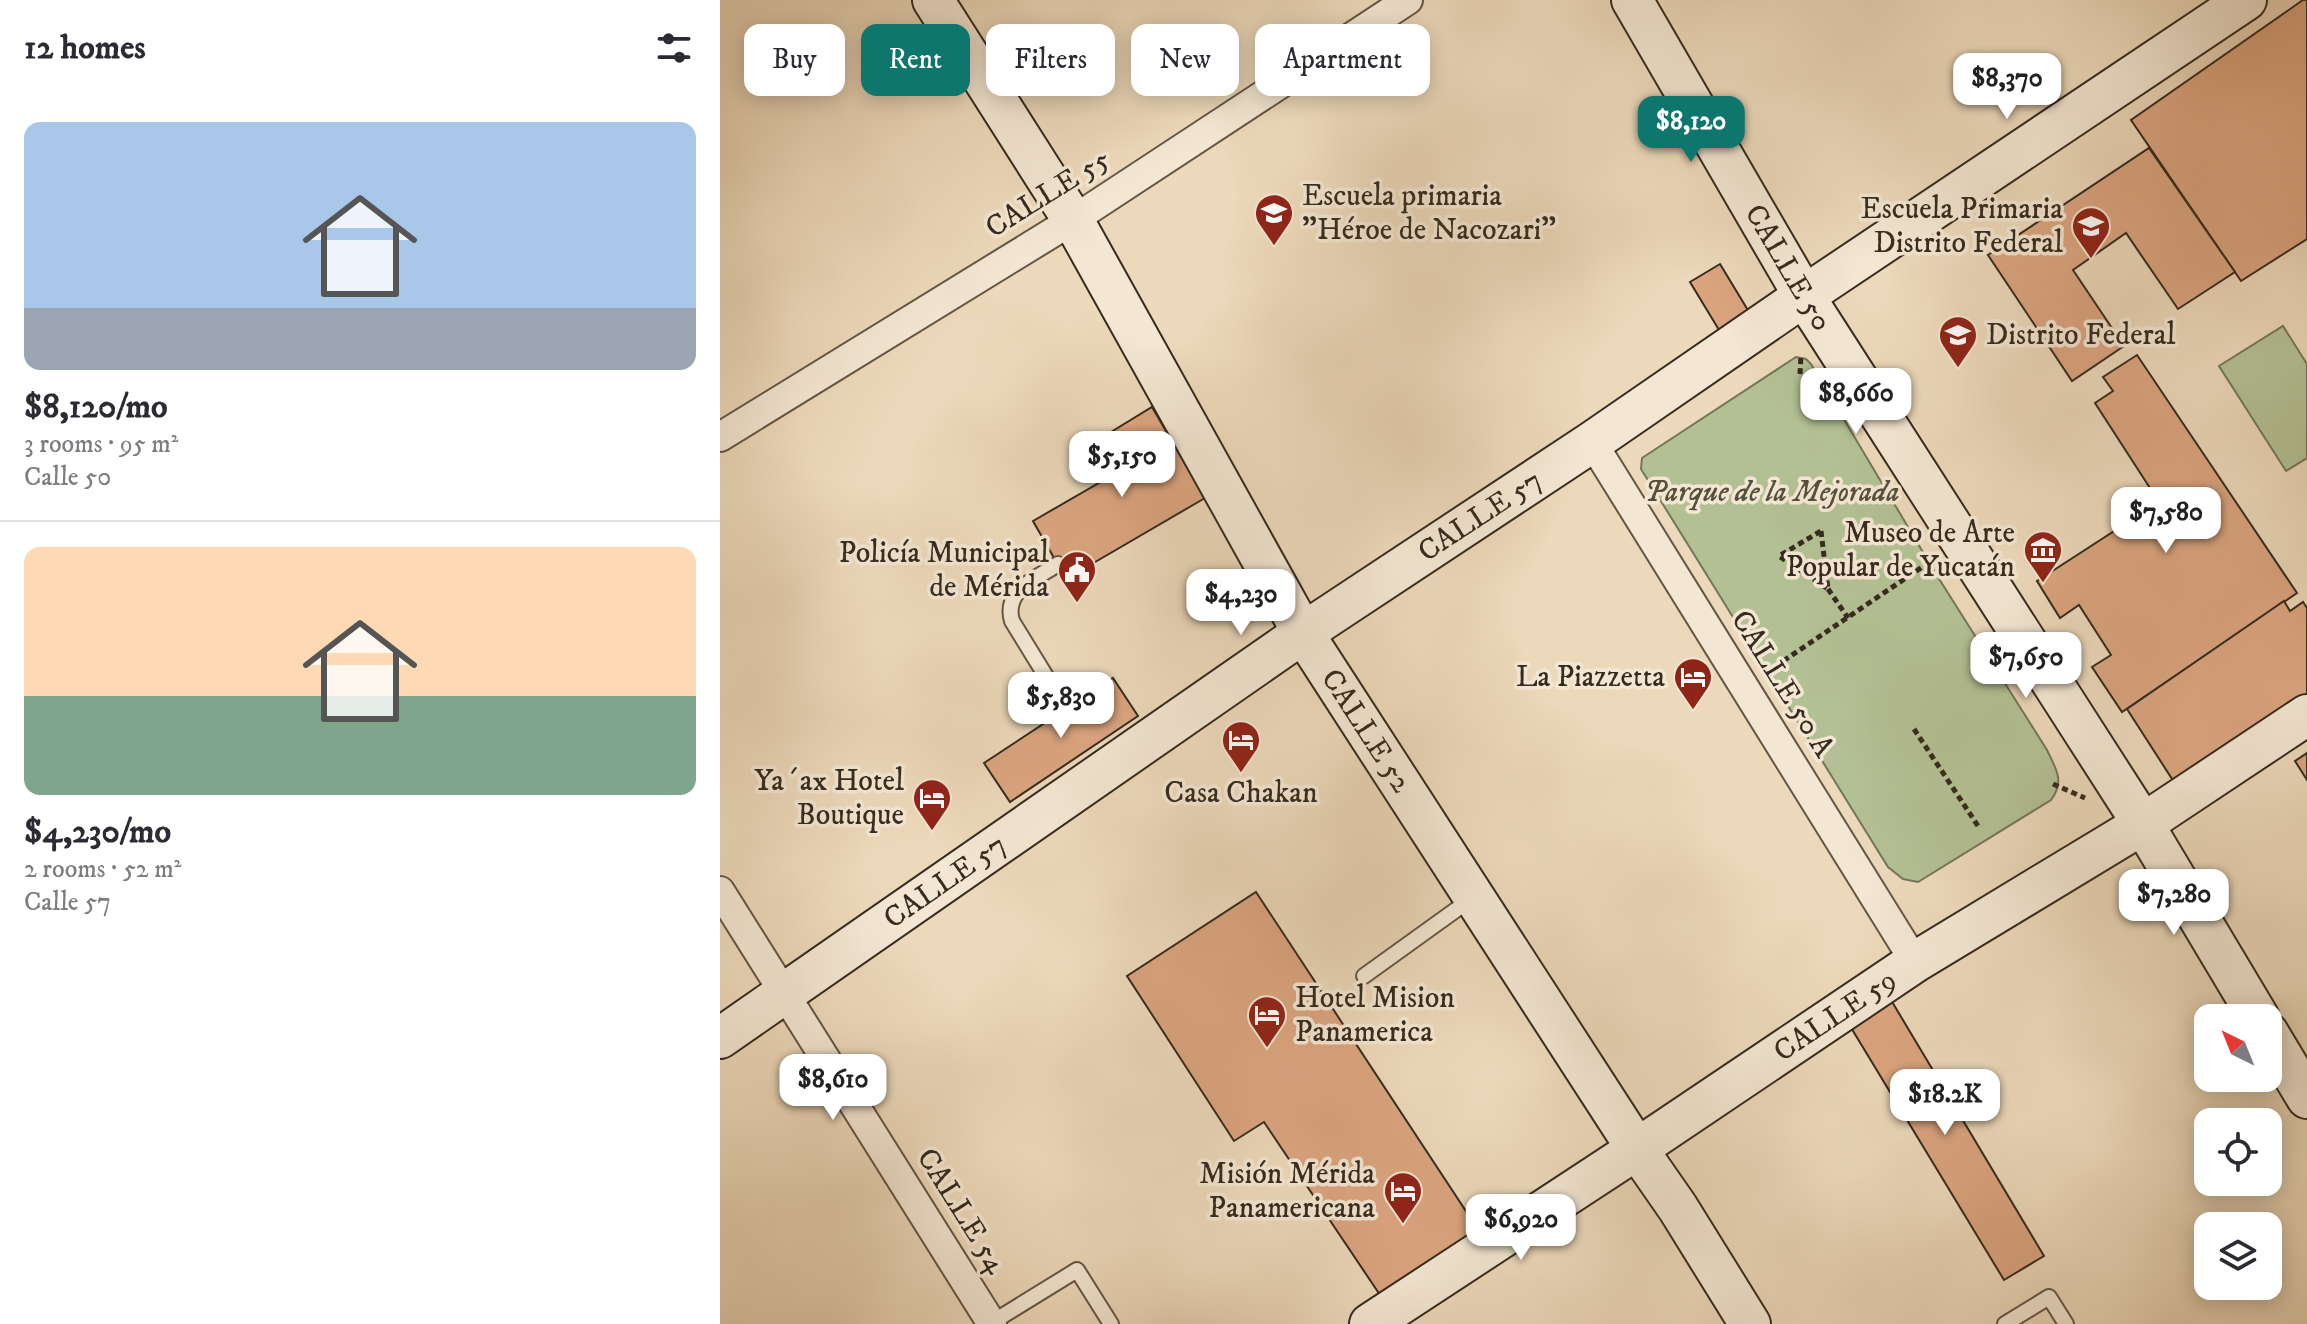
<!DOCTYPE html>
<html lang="en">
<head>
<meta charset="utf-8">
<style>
  :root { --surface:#fff; --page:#f2f2f3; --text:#2b2b33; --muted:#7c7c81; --line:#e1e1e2; --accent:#0f766e }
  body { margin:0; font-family:"IM FELL DW Pica",serif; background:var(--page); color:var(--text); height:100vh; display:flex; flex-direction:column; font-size:30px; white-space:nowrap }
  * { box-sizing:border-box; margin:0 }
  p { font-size:26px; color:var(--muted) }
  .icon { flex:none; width:44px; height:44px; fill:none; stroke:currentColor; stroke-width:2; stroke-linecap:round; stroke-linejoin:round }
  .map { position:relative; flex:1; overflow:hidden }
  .side { display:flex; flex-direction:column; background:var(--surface); width:720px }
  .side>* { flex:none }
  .hud { position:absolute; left:24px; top:24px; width:760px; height:72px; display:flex; gap:16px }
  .needle { width:52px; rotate:317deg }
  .fabs { position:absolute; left:1474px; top:1004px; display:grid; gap:16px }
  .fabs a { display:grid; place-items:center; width:88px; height:88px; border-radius:16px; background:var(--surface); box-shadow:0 4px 20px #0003; font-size:40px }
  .price { position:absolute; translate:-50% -68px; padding:0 18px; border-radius:16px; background:#fff; color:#222; font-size:26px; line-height:52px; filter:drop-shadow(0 2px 4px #0008) }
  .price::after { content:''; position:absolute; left:50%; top:48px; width:24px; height:18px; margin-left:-12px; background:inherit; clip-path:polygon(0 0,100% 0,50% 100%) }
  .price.current { background:var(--accent); color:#fff }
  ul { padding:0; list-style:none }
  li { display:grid; align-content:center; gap:16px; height:424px; padding:0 24px }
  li+li { border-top:2px solid var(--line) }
  li span { display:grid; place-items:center; height:248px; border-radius:16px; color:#555 }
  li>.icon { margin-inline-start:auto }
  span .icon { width:144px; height:144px; fill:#fffc; stroke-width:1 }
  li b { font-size:34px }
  h2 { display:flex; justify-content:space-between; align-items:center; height:96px; padding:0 24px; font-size:34px }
  .tag { padding:0 28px; border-radius:16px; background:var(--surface); box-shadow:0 4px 20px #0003; font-size:28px; line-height:72px }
  .tag.current { background:var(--accent); color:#fff }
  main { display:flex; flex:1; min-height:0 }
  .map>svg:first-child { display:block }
  .green { fill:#b3c094; stroke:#747659; stroke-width:2 }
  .building { fill:#daa47f; stroke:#362b1e; stroke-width:2 }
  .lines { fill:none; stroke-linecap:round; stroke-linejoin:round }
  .lane-casing { stroke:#645645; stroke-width:18 }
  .street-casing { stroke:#645645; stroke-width:32 }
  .secondary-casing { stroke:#362b1e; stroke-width:44 }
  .path { stroke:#362b1e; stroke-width:5; stroke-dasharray:6 4; stroke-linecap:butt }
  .lane { stroke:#f3e6d2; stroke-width:14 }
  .street { stroke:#f3e6d2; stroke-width:28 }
  .secondary { stroke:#f3e6d2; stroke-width:40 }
  .labels { text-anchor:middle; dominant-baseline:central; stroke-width:7; stroke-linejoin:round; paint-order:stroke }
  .street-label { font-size:30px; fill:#362b1e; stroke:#f3e6d2 }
  .poi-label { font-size:30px; fill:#362b1e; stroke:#f3e6d2; text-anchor:end }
  .park-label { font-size:30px; font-style:italic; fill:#55503c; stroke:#f3e6d2 }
</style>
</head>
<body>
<main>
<section class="side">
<h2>12 homes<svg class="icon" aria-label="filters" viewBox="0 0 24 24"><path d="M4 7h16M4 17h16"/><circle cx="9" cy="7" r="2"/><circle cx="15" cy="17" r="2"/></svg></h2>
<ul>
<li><span style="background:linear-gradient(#a9c7e8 75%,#9aa5b1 0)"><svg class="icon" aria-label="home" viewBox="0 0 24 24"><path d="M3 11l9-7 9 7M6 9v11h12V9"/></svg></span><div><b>$8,120/mo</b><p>3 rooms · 95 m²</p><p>Calle 50</p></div></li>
<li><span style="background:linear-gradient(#ffd9b3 60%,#7fa58c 0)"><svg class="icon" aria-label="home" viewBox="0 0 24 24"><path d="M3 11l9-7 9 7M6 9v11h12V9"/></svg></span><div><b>$4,230/mo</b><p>2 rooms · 52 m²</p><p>Calle 57</p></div></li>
</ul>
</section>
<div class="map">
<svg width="1587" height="1324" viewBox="0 0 1587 1324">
  <rect width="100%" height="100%" fill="#ecd8ba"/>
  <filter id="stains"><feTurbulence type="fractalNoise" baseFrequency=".0025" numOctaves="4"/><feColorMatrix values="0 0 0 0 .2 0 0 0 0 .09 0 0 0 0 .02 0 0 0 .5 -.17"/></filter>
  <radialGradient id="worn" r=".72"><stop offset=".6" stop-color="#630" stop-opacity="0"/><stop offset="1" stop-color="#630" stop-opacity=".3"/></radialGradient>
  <!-- green -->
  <g class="green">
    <path d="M1563,326L1587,364V458L1566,471L1499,366Z"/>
    <path d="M1076,357L1086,359L1091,364L1216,574L1327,750C1336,769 1345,781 1331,800L1198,882L1183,879L1168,867L921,469L922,458Z"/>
  </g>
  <!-- building -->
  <g class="building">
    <path d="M1583,0H1587V239L1521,281L1411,120Z"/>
    <path d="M1429,148L1515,272L1458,309L1406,233L1353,270L1404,346L1352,381L1268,255Z"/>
    <path d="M1000,264L1029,312L999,330L970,282Z"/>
    <path d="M1417,355L1577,593L1402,712L1372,667L1391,655L1359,605L1340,618L1317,581L1439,502L1375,403L1393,391L1383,377Z"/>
    <path d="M432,407L485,498L346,579L313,521L410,465L391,432Z"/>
    <path d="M1564,601L1570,611L1583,602L1587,608V694L1454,782L1407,709Z"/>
    <path d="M393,678L418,716L290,802L264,763Z"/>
    <path d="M1587,753V780L1575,761Z"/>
    <path d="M536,892L759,1231L660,1295L544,1122L514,1141L407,976Z"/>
    <path d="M1168,995L1324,1256L1284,1280L1127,1021Z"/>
  </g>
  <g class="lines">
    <defs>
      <g id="lane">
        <path d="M338,564C316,579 283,590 292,621L346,709"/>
        <path d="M644,976L751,899"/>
        <path d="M271,1323L357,1270L391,1324"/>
        <path d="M1285,1324L1329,1297L1346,1324"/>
      </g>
      <g id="street">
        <path d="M0,437L353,220L688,0"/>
        <path d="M872,442L1195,962"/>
        <path d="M0,891L272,1324"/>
      </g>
      <g id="secondary">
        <path id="s1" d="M213,0L353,220L583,633L917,1149L958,1208L1030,1324"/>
        <path id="s2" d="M912,0L1084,296L1423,824L1539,1018"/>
        <path d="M1548,1033L1587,1098"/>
        <path id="s3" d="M0,1038L583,633L872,442L1084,296L1526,0"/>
        <path id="s4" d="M650,1324L917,1149L1195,962L1423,824L1587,715"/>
      </g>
    </defs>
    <!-- lane casing -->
    <use href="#lane" class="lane-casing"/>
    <!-- street casing -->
    <use href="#street" class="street-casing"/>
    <!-- secondary casing -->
    <use href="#secondary" class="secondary-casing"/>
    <!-- path -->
    <g class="path">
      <path d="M1080,374L1081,355"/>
      <path d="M1101,531L1108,589L1059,556Z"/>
      <path d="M1108,589L1128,618"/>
      <path d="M1047,672L1214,559"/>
      <path d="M1194,729L1260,829"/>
      <path d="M1333,784L1365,798"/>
    </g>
    <!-- lane -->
    <use href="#lane" class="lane"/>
    <!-- street -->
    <use href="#street" class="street"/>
    <!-- secondary -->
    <use href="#secondary" class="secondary"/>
  </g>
  <!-- icons -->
  <defs>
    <symbol id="school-pin" viewBox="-11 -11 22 30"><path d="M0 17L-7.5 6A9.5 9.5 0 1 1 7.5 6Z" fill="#8f2418" stroke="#f3e6d2"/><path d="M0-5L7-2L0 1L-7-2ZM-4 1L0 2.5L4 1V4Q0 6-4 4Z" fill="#fff"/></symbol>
    <symbol id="museum-pin" viewBox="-11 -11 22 30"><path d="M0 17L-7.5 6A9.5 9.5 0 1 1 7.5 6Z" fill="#8f2418" stroke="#f3e6d2"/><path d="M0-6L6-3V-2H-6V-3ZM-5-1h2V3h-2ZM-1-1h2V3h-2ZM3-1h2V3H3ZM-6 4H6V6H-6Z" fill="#fff"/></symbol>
    <symbol id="civic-pin" viewBox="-11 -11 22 30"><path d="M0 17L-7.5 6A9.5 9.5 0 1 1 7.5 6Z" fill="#8f2418" stroke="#f3e6d2"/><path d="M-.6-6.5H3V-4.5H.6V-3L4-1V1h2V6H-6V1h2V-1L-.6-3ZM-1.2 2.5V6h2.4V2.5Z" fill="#fff"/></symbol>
    <symbol id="hotel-pin" viewBox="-11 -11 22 30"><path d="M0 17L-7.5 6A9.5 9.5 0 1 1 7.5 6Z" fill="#8f2418" stroke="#f3e6d2"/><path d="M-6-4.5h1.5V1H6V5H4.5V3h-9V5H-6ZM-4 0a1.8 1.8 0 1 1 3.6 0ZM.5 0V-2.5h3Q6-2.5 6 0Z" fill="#fff"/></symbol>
  </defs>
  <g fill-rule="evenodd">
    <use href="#school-pin" x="532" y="191" width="44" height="60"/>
    <use href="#school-pin" x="1349" y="204" width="44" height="60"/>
    <use href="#school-pin" x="1216" y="313" width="44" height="60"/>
    <use href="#museum-pin" x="1301" y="528" width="44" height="60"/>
    <use href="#civic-pin" x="335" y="548" width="44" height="60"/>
    <use href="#hotel-pin" x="951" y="655" width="44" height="60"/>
    <use href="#hotel-pin" x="499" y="718" width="44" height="60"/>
    <use href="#hotel-pin" x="190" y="776" width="44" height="60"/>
    <use href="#hotel-pin" x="525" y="993" width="44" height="60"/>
    <use href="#hotel-pin" x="661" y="1169" width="44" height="60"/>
  </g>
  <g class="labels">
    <!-- street labels -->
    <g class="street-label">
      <text transform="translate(328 194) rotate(-32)">CALLE 55</text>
      <text stroke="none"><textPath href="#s2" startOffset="310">CALLE 50</textPath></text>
      <text stroke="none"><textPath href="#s3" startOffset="922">CALLE 57</textPath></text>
      <text transform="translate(1062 684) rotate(58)">CALLE 50 A</text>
      <text stroke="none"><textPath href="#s1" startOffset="850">CALLE 52</textPath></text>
      <text stroke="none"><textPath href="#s3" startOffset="274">CALLE 57</textPath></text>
      <text stroke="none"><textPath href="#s4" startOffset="558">CALLE 59</textPath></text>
      <text transform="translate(241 1211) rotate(58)">CALLE 54</text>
    </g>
    <!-- poi labels -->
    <g class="poi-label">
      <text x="582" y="196" text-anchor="start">Escuela primaria<tspan x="582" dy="34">"Héroe de Nacozari"</tspan></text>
      <text x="1343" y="209">Escuela Primaria<tspan x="1343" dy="34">Distrito Federal</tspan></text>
      <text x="1266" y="335" text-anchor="start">Distrito Federal</text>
      <text x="1295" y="533">Museo de Arte<tspan x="1295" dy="34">Popular de Yucatán</tspan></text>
      <text x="329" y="553">Policía Municipal<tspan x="329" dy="34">de Mérida</tspan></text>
      <text x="945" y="677">La Piazzetta</text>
      <text x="184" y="781">Ya´ax Hotel<tspan x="184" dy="34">Boutique</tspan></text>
      <text x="521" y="793" text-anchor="middle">Casa Chakan</text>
      <text x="575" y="998" text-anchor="start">Hotel Mision<tspan x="575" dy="34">Panamerica</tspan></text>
      <text x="655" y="1174">Misión Mérida<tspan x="655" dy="34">Panamericana</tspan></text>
    </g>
    <!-- park labels -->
    <g class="park-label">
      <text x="1052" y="492">Parque de la Mejorada</text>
    </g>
  </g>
  <rect width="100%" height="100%" filter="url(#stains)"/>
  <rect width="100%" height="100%" fill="url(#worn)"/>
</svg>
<div class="fabs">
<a><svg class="needle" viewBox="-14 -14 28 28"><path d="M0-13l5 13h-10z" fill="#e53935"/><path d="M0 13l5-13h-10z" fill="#7c7c81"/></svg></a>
<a><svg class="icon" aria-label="locate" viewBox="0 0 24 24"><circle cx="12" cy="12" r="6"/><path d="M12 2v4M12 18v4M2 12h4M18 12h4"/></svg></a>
<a><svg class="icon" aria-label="layers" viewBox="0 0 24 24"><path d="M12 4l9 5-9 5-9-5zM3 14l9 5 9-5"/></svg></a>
</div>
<b class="price" style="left:1287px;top:121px">$8,370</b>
<b class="price current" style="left:971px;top:164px">$8,120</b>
<b class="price" style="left:1136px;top:436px">$8,660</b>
<b class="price" style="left:402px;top:499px">$5,150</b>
<b class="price" style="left:1446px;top:555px">$7,580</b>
<b class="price" style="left:521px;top:637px">$4,230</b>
<b class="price" style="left:1306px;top:700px">$7,650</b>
<b class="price" style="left:341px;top:740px">$5,830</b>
<b class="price" style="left:1454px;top:937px">$7,280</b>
<b class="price" style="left:113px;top:1122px">$8,610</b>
<b class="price" style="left:1225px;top:1137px">$18.2K</b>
<b class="price" style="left:801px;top:1262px">$6,920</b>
<div class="hud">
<a class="tag">Buy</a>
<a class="tag current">Rent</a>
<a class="tag">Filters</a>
<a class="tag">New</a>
<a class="tag">Apartment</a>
</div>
</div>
</main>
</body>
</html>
